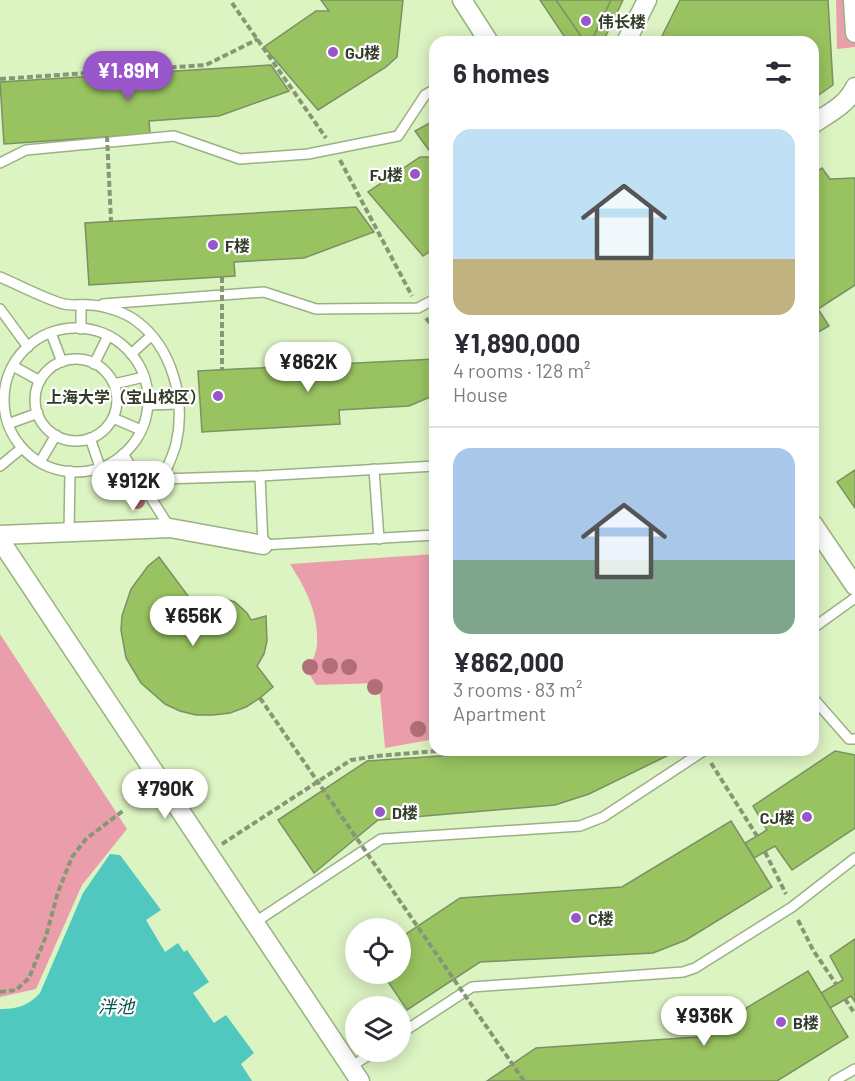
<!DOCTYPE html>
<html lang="en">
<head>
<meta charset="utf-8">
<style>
  :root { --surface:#fff; --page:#f2f2f3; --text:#2b2b33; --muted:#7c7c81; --line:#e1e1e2; --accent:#9956cb }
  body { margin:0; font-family:Barlow,"Noto Sans SC",sans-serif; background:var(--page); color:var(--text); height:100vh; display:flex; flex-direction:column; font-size:22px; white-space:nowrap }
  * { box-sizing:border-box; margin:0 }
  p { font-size:20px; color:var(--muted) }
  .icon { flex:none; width:33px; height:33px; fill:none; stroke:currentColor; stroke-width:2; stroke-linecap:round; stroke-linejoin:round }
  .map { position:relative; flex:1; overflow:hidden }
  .side { position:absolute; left:429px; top:36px; width:390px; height:720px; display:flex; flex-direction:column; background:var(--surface); border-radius:18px; box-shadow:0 3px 15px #0003 }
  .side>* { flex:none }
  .buttons { position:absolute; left:345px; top:918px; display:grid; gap:12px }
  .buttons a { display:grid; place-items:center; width:66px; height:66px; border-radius:50%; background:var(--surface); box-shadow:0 3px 15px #0003; font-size:30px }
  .price { position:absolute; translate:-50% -51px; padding:0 14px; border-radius:21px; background:#fff; color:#222; font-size:20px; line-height:39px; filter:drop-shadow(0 2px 3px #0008) }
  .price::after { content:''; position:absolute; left:50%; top:36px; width:18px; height:14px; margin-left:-9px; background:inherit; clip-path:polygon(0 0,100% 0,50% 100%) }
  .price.current { background:var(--accent); color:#fff }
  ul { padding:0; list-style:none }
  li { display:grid; align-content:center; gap:12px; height:318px; padding:0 24px }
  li+li { border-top:2px solid var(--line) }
  li span { display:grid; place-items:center; height:186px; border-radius:18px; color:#555 }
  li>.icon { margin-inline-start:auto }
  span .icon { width:108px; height:108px; fill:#fffc; stroke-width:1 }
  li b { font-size:26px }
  h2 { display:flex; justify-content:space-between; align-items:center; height:72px; padding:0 24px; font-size:26px }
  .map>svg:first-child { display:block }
  .green { fill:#ea9eab }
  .water { fill:#50c8c0 }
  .building { fill:#99c361; stroke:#7b9063; stroke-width:1.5 }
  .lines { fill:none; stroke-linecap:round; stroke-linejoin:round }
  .service-casing { stroke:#9bb182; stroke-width:12 }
  .minor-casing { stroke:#9bb182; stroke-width:21 }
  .path { stroke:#879775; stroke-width:4; stroke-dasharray:6 3; stroke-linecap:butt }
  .service { stroke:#fff; stroke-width:9 }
  .minor { stroke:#fff; stroke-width:18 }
  .path-bridge { stroke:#879775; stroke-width:4; stroke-dasharray:6 3; stroke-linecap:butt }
  .tree { fill:#b16e77 }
  .poi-dot { fill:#9956cb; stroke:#fff; stroke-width:2 }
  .labels { text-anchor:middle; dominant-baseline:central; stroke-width:4.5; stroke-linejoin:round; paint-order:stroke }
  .poi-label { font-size:16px; font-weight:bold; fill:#333c29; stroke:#fff; text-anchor:start }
  .water-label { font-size:18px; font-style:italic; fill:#04504b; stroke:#fff }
</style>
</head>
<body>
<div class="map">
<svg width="855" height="1081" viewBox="0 0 855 1081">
  <rect width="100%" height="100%" fill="#dcf3c2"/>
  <!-- green -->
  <g class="green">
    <path d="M836,0H855V47L837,49Z"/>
    <path d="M435,554V739L385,748L379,683L316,685L308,672C311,664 316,654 317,645C319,614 306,589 290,564Z"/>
    <path d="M0,634L127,829L82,885L36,989L0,997Z"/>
  </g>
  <!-- water -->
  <path class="water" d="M110,854L120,855L161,910L146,920L165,952L178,943L184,952L187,950L209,982L193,993L214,1023L226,1015L254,1053L241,1064L252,1081H0V1009C17,1009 28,1006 40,993L83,893Z"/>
  <!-- building -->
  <g class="building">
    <path d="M321,0H403L397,57L386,67L318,110L264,47L316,11H329Z"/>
    <path d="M540,0H623L603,42H568Z"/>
    <path d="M556,0H611L591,42H585Z"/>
    <path d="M680,0H828L833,85L813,99V42H659Z"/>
    <path d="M271,65L289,91L219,116L149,121L150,134L4,144L0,82Z"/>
    <path d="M435,120V248L423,256L368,192L420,157H434L415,131Z"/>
    <path d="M822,168L830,179L855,178V285L818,309L829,326L813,335V174Z"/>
    <path d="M356,207L374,232L304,258L234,262L235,276L89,285L85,223Z"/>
    <path d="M435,359V395L409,406L339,410L340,424L202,432L198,371Z"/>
    <path d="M855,470V508L837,482Z"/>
    <path d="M159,557L194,604L210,597H219L235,602L247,613L251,620L266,616L267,641L264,654L257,666L273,687L260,698L246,707L230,713L213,715H196L180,711L165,704L141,683L126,658L121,630L122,616L131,589L148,566Z"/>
    <path d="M529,750H679L589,794L555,805L378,820L314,873L278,820L367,761Z"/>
    <path d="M835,751L855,755V828L792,870L775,846L754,858L745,843L767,830L753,806Z"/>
    <path d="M731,821L772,887L686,940L653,953L480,962L407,1010L383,974H400V938L460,898L622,887Z"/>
    <path d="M855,939V1002L851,996L830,1008L821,993L843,980L830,956Z"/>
    <path d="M808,971L848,1037L777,1081H487L536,1048L698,1037Z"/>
  </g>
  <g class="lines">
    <defs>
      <g id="service">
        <path d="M0,163L26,150L174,136L240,159L308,154L398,136L425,95L435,89"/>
        <path d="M0,277C17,284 47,300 64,304C72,306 83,304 91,305C105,306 124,312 135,320C173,347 186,401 176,444C173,456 167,468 162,479L260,476L435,466"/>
        <path d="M103,304L264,292L316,309L418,308L435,299"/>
        <path d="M0,309L28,347"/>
        <circle cx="76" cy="400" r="72"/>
        <path d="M81,329V305"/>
        <path d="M51,333L62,362"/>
        <path d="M131,354L151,336"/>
        <circle cx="76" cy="400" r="41"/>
        <path d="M94,364L108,336"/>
        <path d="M13,366L40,381"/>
        <path d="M114,384L144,377"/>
        <path d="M148,405L178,404"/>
        <path d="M113,418L141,430"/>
        <path d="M8,424L38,413"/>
        <path d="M90,438L100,467"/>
        <path d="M123,454L170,528"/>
        <path d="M40,462L56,435"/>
        <path d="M0,466L22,448"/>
        <path d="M374,469L379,539"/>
        <path d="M260,476L263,545L435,535"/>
        <path d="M69,533L70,471"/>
        <path d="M813,628L855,598"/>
        <path d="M813,698L849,739H855"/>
        <path d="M254,923L381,839L580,826L603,817L705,750"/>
        <path d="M400,1034L472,987L683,972L695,968L792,907L855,858"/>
        <path d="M350,1067L374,1052"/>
        <path d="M834,1081L855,1069"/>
      </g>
      <g id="minor">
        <path d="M462,0L489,42"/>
        <path d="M853,0L855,33"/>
        <path d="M626,42L647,0"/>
        <path d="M813,124C829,113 847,105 855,87"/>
        <path d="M813,524L855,586"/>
        <path d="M0,535L170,528L263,545"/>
        <path d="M0,540L360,1081"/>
      </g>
    </defs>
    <!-- service casing -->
    <use href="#service" class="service-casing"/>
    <!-- minor casing -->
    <use href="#minor" class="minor-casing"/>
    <!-- path -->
    <g class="path">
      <path d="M232,3L326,138"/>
      <path d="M0,79L206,65L258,39"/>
      <path d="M340,160L412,296"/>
      <path d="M426,318L435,330"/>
      <path d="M711,763L757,836"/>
      <path d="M222,844L351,760L377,756L450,750"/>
      <path d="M765,852L786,894"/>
      <path d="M798,920L813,950L836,984"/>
      <path d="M0,992L16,990L29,978L46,936L58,892L72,857L86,839L124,810"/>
      <path d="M845,999L855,1014"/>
    </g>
    <!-- service -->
    <use href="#service" class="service"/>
    <!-- minor -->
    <use href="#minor" class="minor"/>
    <!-- path-bridge -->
    <g class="path-bridge">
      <path d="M107,136L111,221"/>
      <path d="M222,277V369"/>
      <path d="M260,698L524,1081"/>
    </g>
  </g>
  <!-- trees -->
  <g class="tree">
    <circle cx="137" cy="501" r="8"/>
    <circle cx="330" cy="666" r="8"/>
    <circle cx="310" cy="667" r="8"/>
    <circle cx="349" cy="667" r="8"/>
    <circle cx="375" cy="687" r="8"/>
    <circle cx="418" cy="729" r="8"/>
  </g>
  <!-- markers -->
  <g class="poi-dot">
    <circle cx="586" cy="21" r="6"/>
    <circle cx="333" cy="52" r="6"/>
    <circle cx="415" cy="174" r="6"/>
    <circle cx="213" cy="245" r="6"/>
    <circle cx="218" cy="396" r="6"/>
    <circle cx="380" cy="812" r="6"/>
    <circle cx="807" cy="817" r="6"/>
    <circle cx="576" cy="918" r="6"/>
    <circle cx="781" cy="1022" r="6"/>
  </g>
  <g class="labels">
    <!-- poi labels -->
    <g class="poi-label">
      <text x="598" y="21">伟长楼</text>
      <text x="345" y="52">GJ楼</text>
      <text x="403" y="174" text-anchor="end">FJ楼</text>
      <text x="225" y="245">F楼</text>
      <text x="206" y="396" text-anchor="end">上海大学（宝山校区）</text>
      <text x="392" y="812">D楼</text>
      <text x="795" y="817" text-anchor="end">CJ楼</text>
      <text x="588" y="918">C楼</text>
      <text x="793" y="1022">B楼</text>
    </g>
    <!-- water labels -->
    <g class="water-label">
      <text x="116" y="1006">泮池</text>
    </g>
  </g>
</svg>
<div class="buttons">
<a><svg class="icon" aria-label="locate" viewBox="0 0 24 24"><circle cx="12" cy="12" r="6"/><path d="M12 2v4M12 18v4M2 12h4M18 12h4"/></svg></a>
<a><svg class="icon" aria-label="layers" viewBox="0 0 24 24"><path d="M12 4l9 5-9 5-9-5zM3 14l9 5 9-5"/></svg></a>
</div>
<b class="price current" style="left:128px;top:102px">¥1.89M</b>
<b class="price" style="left:308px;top:393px">¥862K</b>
<b class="price" style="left:133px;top:512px">¥912K</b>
<b class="price" style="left:193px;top:647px">¥656K</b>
<b class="price" style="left:165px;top:820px">¥790K</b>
<b class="price" style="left:704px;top:1047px">¥936K</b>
<section class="side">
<h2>6 homes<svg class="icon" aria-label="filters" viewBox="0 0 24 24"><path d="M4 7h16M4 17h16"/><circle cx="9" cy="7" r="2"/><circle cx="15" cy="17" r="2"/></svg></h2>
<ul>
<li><span style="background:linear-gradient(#bfe0f5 70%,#c2b280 0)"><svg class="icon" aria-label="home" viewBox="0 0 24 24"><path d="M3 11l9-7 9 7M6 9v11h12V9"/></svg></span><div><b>¥1,890,000</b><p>4 rooms · 128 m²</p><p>House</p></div></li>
<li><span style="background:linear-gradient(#a9c7e8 60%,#7fa58c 0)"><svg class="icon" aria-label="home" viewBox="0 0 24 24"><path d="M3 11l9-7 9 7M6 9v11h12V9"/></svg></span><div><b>¥862,000</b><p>3 rooms · 83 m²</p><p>Apartment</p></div></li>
</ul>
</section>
</div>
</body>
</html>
